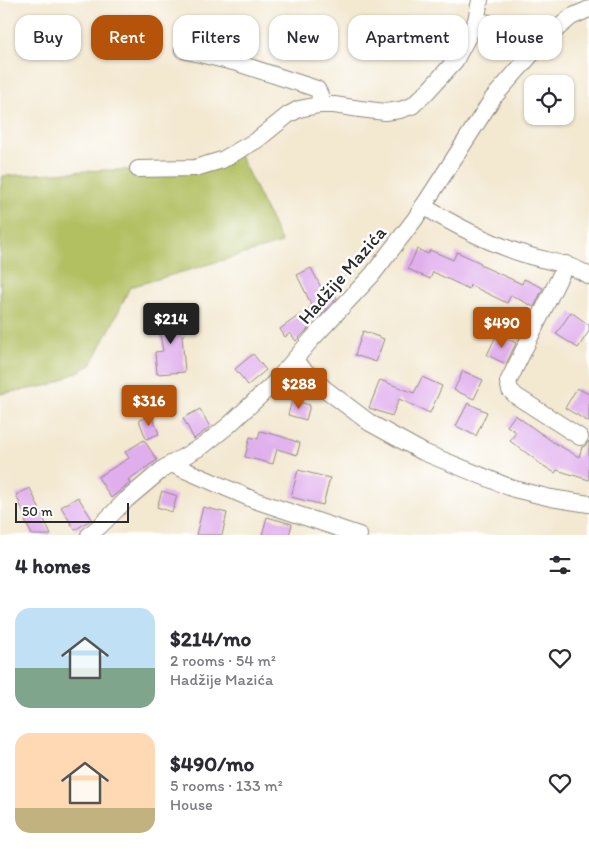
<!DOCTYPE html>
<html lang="en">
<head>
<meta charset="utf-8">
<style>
  :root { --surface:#fff; --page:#f7f7f7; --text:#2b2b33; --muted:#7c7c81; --accent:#b45309 }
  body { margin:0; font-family:Itim,sans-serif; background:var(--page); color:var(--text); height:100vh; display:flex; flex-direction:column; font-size:19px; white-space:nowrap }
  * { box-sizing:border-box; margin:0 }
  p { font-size:16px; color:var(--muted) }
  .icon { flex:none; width:28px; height:28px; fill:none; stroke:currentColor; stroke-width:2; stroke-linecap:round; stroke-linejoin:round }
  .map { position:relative; height:535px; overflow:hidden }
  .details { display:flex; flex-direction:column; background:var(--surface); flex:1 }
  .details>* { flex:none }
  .banner { position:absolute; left:15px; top:15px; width:560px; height:45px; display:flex; gap:10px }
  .fabs { position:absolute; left:524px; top:75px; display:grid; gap:10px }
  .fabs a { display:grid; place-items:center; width:50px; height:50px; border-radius:10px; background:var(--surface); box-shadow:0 1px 4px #0004; font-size:25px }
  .scale { position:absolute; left:15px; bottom:12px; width:114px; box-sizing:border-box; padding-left:5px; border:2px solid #2b2b2b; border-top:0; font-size:14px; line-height:18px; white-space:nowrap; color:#2b2b2b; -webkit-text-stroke:4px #fff; paint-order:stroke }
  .price { position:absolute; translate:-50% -42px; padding:0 11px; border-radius:5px; background:var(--accent); color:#fff; font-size:16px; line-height:32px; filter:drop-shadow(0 1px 2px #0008) }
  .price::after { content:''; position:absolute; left:50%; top:30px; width:15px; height:11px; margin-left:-8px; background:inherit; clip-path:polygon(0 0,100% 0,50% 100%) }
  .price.on { background:#222; color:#fff }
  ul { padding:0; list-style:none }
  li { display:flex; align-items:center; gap:15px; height:125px; padding:0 15px }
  li span { display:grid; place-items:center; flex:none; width:140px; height:100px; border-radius:15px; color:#555 }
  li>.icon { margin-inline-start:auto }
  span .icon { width:60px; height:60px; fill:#fffc; stroke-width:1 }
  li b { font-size:21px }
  h2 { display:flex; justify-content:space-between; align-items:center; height:60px; padding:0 15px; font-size:21px }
  .pill { padding:0 18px; border-radius:15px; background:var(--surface); box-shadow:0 1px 4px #0004; font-size:18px; line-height:45px }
  .pill.on { background:var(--accent); color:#fff }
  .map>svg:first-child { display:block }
  .green { fill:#b2c062; stroke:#6e7646 }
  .building { fill:#e0aeed }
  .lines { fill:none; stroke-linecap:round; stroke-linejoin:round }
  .minor-casing { stroke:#8f8a7e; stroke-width:18 }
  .minor { stroke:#fff; stroke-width:16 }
  .labels { text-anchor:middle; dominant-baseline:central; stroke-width:5; stroke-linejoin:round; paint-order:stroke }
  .street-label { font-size:19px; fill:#2b2b2b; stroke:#fff }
</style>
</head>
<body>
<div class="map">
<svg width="589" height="535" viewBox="0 0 589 535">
  <rect width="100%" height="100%" fill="#fff"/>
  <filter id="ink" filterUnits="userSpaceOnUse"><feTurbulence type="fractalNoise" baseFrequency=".02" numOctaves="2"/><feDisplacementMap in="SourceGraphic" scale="10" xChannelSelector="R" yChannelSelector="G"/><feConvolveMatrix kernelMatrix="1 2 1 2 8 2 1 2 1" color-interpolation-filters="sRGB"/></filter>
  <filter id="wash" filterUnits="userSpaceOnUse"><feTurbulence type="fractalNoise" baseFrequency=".0096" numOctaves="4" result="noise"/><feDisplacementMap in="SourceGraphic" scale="20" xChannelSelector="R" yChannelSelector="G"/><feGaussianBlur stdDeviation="1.12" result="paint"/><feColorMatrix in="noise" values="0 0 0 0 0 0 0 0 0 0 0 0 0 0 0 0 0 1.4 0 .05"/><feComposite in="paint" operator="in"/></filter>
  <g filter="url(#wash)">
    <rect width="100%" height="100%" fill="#f3e8d0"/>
    <!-- green -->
    <path class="green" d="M239,154L282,243L130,287L112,325L91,365L52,385L0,394V190L3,176L103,170H207Z"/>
    <g id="blocks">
      <!-- building -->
      <g class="building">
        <path d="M417,249L428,254L430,250L453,260L457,252L481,263L480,265L522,284L524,279L543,288L534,307L511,295L507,303L470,285L469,289L433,272L430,279L408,269Z"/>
        <path d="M311,268L323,291L330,287L337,298L322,314L307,323L310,327L296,341L290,333L285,337L280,329L312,306L297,275Z"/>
        <path d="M571,312L589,325V331L578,348L556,334Z"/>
        <path d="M181,313L185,335H182L185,372L157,374L155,352L163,351L157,317Z"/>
        <path d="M363,331L384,339L376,362L355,355Z"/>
        <path d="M497,334L516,343L506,364L487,355Z"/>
        <path d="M253,354L266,370L248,385L235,369Z"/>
        <path d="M463,371L483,380L474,399L454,390Z"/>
        <path d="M422,377L442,386L430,413L399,399L392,416L369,408L380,380L414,393Z"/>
        <path d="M577,388L589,394V422L565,408Z"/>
        <path d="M292,400L310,405L306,420L288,415Z"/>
        <path d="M468,403L487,412L476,436L456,426Z"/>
        <path d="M200,409L210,427L194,439L183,418Z"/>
        <path d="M515,415L553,442L579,457L582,447L585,446L589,441V480L557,470L555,473L536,461V460L510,441L516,432L507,426Z"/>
        <path d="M152,416L159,434L146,439L139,420Z"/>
        <path d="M260,431L280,436L300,443L297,455L277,449L273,464L245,457L250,437L258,439Z"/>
        <path d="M144,440L157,460L128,480L130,483L111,498L98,477L129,458L125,452Z"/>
        <path d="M298,470L330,478L323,505L291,497Z"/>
        <path d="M30,488L51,535H32L25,521L27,520L16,495Z"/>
        <path d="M162,491L177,496L172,512L157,507Z"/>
        <path d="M78,497L92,519L75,530L61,507Z"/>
        <path d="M203,507L227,513L222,535H196Z"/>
        <path d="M267,517L292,524L289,535H262Z"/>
      </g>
    </g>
  </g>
  <g filter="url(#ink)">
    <use href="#blocks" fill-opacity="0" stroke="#8f8a7e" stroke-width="1"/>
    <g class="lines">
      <defs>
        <g id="minor">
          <path d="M476,21C500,24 523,29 544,40"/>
          <path d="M183,50L237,63L305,85L317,89L320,95L319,105"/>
          <path d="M138,169L195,168L222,160L257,140L288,115L299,109L319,105H334L360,109L385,112L400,110L412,106L426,93L455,61L476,21L480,0"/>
          <path d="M423,206C456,226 490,244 527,255C549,262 570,263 589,276"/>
          <path d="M566,264L508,382L510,390L516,396L580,437"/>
          <path d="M294,361L325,389L370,423L423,452L514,489L551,498L589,504"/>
          <path d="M171,464L254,500L359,535"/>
          <path d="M89,535L100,526L126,500L164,468L204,445L229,425L275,382L312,339L372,275L415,219L493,98L544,40L571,17L589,9"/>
        </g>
      </defs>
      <!-- minor casing -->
      <use href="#minor" class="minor-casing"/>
      <!-- minor -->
      <use href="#minor" class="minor"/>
    </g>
  </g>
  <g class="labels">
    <!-- street labels -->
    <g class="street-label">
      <text transform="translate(342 275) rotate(-49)">Hadžije Mazića</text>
    </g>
  </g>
</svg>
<div class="fabs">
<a><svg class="icon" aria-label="locate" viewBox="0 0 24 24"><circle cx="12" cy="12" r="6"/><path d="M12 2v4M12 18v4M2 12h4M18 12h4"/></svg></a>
</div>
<div class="scale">50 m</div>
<b class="price on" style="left:171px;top:345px">$214</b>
<b class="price" style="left:502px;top:349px">$490</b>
<b class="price" style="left:299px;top:410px">$288</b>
<b class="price" style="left:149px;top:427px">$316</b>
<div class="banner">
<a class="pill">Buy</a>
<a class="pill on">Rent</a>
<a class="pill">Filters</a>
<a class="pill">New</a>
<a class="pill">Apartment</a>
<a class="pill">House</a>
</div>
</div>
<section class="details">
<h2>4 homes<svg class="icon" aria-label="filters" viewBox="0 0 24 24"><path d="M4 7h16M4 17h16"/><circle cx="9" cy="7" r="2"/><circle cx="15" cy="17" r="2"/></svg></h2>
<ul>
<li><span style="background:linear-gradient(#bfe0f5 60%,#7fa58c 0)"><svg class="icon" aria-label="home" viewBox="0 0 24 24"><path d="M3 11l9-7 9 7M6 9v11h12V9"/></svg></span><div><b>$214/mo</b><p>2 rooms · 54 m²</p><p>Hadžije Mazića</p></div><svg class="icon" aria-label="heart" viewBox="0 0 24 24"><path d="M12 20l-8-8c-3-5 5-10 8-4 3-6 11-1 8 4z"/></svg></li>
<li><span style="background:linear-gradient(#ffd9b3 75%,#c2b280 0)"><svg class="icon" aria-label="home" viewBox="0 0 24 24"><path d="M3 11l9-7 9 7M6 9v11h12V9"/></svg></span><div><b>$490/mo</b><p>5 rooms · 133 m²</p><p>House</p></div><svg class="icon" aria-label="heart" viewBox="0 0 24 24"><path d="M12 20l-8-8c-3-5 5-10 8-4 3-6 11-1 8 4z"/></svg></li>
</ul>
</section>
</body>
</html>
